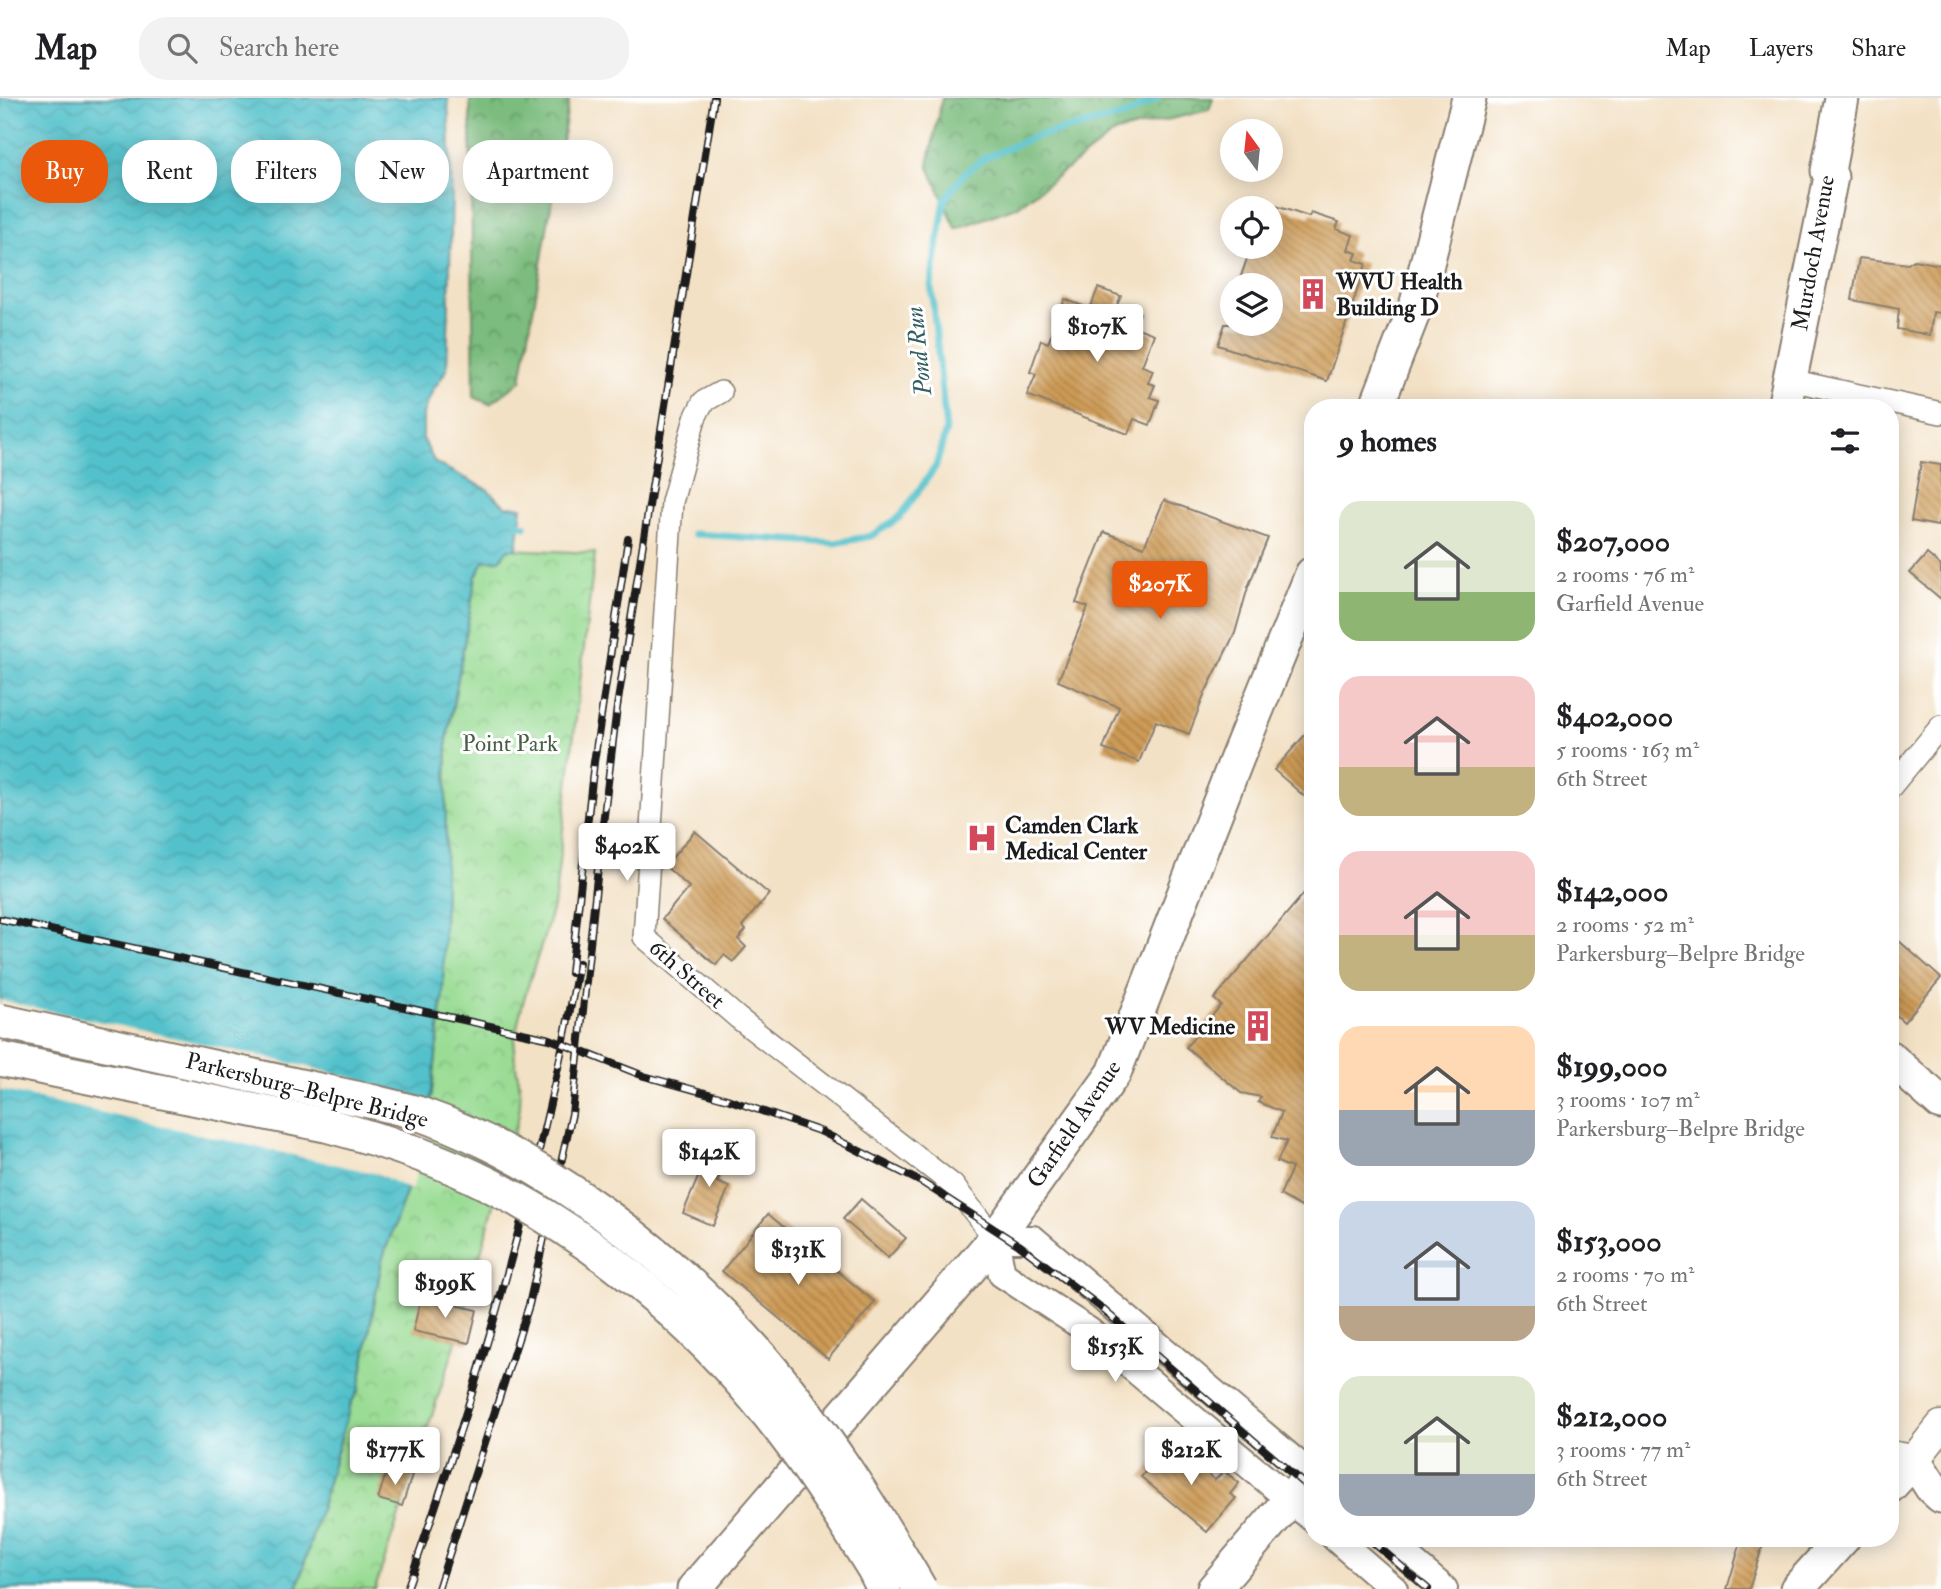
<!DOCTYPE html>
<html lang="en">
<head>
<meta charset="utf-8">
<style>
  :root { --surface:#fff; --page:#f2f2f2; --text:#202124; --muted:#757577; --line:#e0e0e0; --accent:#ea580c }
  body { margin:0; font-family:"IM FELL Double Pica",serif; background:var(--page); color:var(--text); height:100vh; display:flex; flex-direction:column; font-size:26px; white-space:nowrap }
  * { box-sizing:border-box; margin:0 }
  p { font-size:23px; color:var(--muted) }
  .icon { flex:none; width:38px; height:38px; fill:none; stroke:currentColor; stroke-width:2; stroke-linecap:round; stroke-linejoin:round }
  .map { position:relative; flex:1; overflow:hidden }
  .details { position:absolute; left:1304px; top:301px; width:595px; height:1148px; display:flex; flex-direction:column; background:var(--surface); border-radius:28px; box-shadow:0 4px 18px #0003 }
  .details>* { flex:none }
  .banner { position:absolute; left:21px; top:42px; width:665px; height:63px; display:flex; gap:14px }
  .needle { width:46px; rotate:345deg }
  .controls { position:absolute; left:1220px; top:21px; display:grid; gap:14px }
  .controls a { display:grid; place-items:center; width:63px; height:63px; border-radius:50%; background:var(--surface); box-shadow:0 4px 18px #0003; font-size:35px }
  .price { position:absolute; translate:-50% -60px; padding:0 16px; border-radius:7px; background:#fff; color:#222; font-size:23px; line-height:46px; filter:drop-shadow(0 2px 4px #0008) }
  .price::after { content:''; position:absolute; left:50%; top:42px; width:21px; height:16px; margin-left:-10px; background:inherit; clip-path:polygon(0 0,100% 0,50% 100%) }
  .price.on { background:var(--accent); color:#fff }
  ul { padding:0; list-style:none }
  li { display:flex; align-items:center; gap:21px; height:175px; padding:0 35px }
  li span { display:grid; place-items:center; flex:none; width:196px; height:140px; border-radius:21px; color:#555 }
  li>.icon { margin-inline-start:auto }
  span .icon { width:84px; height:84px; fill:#fffc; stroke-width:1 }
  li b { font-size:30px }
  h2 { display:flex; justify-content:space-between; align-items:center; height:84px; padding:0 35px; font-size:30px }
  .tag { padding:0 24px; border-radius:28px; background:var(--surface); box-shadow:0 4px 18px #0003; font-size:24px; line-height:63px }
  .tag.on { background:var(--accent); color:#fff }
  header { display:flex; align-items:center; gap:42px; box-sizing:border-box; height:98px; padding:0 35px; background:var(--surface); border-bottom:2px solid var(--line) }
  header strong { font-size:33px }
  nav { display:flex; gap:38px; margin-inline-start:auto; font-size:24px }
  .search { width:490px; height:63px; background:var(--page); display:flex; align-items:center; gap:18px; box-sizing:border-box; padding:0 24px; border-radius:28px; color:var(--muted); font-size:26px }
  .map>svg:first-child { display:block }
  .forest { fill:url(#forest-crowns); stroke:#4c6c4d; stroke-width:2 }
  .park { fill:url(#park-crowns); stroke:#5b7c58; stroke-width:2 }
  .water { fill:url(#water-waves); stroke:#386e74; stroke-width:2 }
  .pier { fill:#f3e1c5 }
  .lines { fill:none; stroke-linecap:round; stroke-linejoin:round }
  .stream { stroke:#53c1cb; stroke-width:7 }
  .building { fill:url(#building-back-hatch) }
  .minor-casing { stroke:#887e70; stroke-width:24 }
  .tertiary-casing { stroke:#887e70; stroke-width:30 }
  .secondary-casing { stroke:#887e70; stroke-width:33 }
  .primary-casing { stroke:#887e70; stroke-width:37 }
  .minor { stroke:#fff; stroke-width:21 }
  .tertiary { stroke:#fff; stroke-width:26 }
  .secondary { stroke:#fff; stroke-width:30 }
  .primary { stroke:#fff; stroke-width:33 }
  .rail-casing { stroke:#1c1c1c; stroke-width:8 }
  .rail { stroke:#fff; stroke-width:5; stroke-dasharray:16; stroke-linecap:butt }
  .primary-bridge-casing { stroke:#887e70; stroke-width:37; stroke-linecap:butt }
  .primary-bridge { stroke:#fff; stroke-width:33 }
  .labels { text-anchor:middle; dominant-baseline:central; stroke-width:6; stroke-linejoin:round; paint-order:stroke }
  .street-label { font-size:23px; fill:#1c1c1c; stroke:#fff }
  .poi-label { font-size:23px; font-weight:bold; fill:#1c1c1c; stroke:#fff; text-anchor:start }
  .park-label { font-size:23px; fill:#485f46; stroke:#fff }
  .water-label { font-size:24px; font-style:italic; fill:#325e62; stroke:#fff }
</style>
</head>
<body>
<header>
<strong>Map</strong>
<div class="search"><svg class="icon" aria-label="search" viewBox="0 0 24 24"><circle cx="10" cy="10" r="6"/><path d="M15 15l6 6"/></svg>Search here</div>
<nav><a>Map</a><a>Layers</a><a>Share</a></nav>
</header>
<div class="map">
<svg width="1941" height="1491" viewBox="0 0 1941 1491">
  <defs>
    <pattern id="forest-crowns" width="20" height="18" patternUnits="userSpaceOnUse" patternTransform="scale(1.75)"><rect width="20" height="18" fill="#7bbc7e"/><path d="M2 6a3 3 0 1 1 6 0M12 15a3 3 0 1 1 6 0" fill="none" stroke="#649866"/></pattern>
    <pattern id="park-crowns" width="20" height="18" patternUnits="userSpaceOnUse" patternTransform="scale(1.75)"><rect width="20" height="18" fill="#9adc94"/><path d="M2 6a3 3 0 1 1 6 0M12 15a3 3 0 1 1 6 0" fill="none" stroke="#84bc7f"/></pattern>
    <pattern id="water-waves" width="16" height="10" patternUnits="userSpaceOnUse" patternTransform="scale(1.75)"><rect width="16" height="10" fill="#53c1cb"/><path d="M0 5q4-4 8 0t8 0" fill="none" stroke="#48a5ae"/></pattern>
    <pattern id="building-back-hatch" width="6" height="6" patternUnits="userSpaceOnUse" patternTransform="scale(1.75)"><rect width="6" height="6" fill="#ce9b56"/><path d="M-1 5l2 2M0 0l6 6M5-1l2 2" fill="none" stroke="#a67e46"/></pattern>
  </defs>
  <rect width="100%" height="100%" fill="#fff"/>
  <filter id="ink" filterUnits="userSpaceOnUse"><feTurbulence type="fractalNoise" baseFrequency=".0143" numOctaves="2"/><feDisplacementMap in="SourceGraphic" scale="14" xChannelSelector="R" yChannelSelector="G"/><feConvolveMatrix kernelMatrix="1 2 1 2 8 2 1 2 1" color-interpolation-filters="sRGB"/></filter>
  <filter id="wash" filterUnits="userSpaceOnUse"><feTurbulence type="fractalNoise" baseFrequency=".00686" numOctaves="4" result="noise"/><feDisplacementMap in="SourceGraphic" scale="28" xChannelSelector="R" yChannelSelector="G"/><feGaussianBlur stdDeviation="1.57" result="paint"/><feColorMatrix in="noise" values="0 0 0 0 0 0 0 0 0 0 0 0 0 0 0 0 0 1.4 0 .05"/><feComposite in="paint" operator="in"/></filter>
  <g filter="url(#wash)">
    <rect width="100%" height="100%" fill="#f3e1c5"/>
    <!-- forest -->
    <g class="forest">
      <path d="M470,0H568L569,3L521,283L490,306L474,299Z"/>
      <path d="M942,0H1213L1209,12L1116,34L1018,108L956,131L928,67Z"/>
    </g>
    <!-- park -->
    <path class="park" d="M508,451L595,455L555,800C544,848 522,893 515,942C512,959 518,973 520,990C521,999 520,1009 519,1017L456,1244L375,1491H297L351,1305L359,1292L382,1162L427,1036L443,897L447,642L476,478L484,463Z"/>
    <!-- water -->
    <path class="water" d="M0,0H448L452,100L447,272L433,292L423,315V341L435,365L487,391L505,408L522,409L517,451H508L500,462L484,463L476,478L447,642L443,897L427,1036L382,1162L359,1292L351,1305L297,1491H0Z"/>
    <!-- pier -->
    <path class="pier" d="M0,902L300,967L361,982L434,1009L431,1036L411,1092L378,1076L0,992Z"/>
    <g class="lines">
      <!-- stream -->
      <g class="stream">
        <path d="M520,427L525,428"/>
        <path d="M694,436L835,445L871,438L900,419L936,368L946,332L931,187L945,101L964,76L984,60L1034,39L1127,17L1157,0"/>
      </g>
    </g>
    <g id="blocks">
      <!-- building -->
      <g class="building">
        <path d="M1270,106L1309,119L1311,115L1339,124L1336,131L1353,137L1348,152L1357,155L1354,162L1366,166L1327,283L1218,247L1225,226H1270V187H1238L1251,149H1270Z"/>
        <path d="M1859,160L1908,166L1914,162L1941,167V215L1933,214L1930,237L1897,231L1899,211L1852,202Z"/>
        <path d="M1098,190L1121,198L1117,207L1140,215L1135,229L1154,236L1142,268L1153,272L1148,285L1155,287L1150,299L1159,302L1150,327L1134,321L1128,336L1027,297L1036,276L1030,274L1041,242L1048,245L1065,201L1090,211Z"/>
        <path d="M1921,364L1941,367V412L1938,428L1911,423Z"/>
        <path d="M1164,402L1268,440L1248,489L1235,535L1205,595L1189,636L1156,623L1139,664L1103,651L1119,609L1058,583L1088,509L1076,505L1104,434L1144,449Z"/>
        <path d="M1927,456L1941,468V501L1910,475Z"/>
        <path d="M1312,629V705L1274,672Z"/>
        <path d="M695,733L769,796L742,828L746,832L738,841L746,849L733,864L724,857L716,867L662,821L689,789L665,768Z"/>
        <path d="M1312,786V1115L1280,1097L1292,1070L1277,1064L1287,1043L1272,1039L1282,1014L1258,1004L1261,999L1241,995L1186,949L1221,907L1214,901Z"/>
        <path d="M1890,835L1941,880L1904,924L1890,912Z"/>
        <path d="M713,1044L728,1058L717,1084L729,1089L713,1128L683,1115Z"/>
        <path d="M861,1101L906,1140L888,1160L843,1121Z"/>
        <path d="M768,1116L875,1204L828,1261L722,1173Z"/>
        <path d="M421,1199L477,1212L469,1245L413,1233Z"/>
        <path d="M1170,1345L1215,1382L1224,1373L1239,1385L1230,1396L1236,1400L1207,1434L1141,1379Z"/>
        <path d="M388,1369L412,1377L402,1408L378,1401Z"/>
        <path d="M1742,1440H1765L1749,1491H1727Z"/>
      </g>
    </g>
  </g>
  <g filter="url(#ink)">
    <use href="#blocks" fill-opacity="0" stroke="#887e70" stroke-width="2"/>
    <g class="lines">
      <defs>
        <g id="minor">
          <path d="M1790,282L1941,315"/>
          <path d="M721,294L703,304L695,320L672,404L644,839L738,920L953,1087L995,1141"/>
          <path d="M1890,690L1941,628"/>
        </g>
        <g id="tertiary">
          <path d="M1312,1378L1033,1141H995L1002,1176L1089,1233L1312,1420"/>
          <path d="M1335,1440L1394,1491"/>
          <path d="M1385,1440L1444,1491"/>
        </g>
        <path id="secondary" d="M1890,1358L1914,1362L1941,1328"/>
        <g id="primary">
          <path d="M1376,310L1417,205L1469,0"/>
          <path d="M1784,310L1831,79L1828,73L1842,0"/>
          <path d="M1890,960L1941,1005"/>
          <path d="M1890,1388L1914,1362L1932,1390L1941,1398"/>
          <path d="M694,1491L995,1141L1114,975L1237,660L1312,476"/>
          <path d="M1214,1491L1312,1376"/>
          <path d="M1797,1491L1843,1440"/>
        </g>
      </defs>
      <!-- minor casing -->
      <use href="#minor" class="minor-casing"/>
      <!-- tertiary casing -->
      <use href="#tertiary" class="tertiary-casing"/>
      <!-- secondary casing -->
      <use href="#secondary" class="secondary-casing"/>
      <!-- primary casing -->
      <use href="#primary" class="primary-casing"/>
      <!-- minor -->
      <use href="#minor" class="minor"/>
      <!-- tertiary -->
      <use href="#tertiary" class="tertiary"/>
      <!-- secondary -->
      <use href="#secondary" class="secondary"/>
      <!-- primary -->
      <use href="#primary" class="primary"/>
      <defs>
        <g id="rail">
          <path d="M0,821L550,941L644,978L727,1001L822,1034L923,1085L1019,1147L1099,1208L1312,1393"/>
          <path d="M571,875L594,664L628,441"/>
          <path d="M1368,1440L1428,1491"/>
          <path d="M407,1491C479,1288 540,1077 579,865"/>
          <path d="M438,1491L529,1207L572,1016L600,751L617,609L714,0"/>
        </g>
      </defs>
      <!-- rail casing -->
      <use href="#rail" class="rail-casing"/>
      <!-- rail -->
      <use href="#rail" class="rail"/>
      <defs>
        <g id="primary-bridge">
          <path d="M0,923L374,1004C389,1008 405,1011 420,1016C544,1059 676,1161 762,1260C822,1330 873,1411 920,1491"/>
          <path d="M0,961L326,1027C382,1042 438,1060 490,1087C608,1147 713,1240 792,1347C821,1387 848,1429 874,1471L884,1491"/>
        </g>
      </defs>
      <!-- primary-bridge casing -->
      <use href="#primary-bridge" class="primary-bridge-casing"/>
      <!-- primary-bridge -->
      <use href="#primary-bridge" class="primary-bridge"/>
    </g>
  </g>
  <!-- icons -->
  <defs>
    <symbol id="building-bare" viewBox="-9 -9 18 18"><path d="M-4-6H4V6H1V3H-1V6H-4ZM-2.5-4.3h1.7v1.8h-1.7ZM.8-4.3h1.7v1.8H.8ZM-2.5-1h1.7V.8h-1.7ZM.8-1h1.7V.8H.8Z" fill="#d1495b" stroke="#fff" stroke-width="2.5" paint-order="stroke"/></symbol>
    <symbol id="hospital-bare" viewBox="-9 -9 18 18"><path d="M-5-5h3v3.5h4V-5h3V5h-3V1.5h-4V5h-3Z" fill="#d1495b" stroke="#fff" stroke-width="2.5" paint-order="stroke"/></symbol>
  </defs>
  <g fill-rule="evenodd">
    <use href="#building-bare" x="1291" y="174" width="44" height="44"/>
    <use href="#hospital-bare" x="960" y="718" width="44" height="44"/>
    <use href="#building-bare" x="1236" y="906" width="44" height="44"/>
  </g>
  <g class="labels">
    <!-- street labels -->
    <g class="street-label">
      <text transform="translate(1813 155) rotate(-80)">Murdoch Avenue</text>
      <text transform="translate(687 876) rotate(41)">6th Street</text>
      <text transform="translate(307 992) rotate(14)">Parkersburg–Belpre Bridge</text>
      <text transform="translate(1074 1026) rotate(-56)">Garfield Avenue</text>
    </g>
    <!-- poi labels -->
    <g class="poi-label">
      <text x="1336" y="183">WVU Health<tspan x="1336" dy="26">Building D</tspan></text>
      <text x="1005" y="727">Camden Clark<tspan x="1005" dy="26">Medical Center</tspan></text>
      <text x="1235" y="928" text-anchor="end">WV Medicine</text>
    </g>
    <!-- park labels -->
    <g class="park-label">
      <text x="510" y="645">Point Park</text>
    </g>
    <!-- water labels -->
    <g class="water-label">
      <text transform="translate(919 253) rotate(-96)">Pond Run</text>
    </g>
  </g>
</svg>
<div class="controls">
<a><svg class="needle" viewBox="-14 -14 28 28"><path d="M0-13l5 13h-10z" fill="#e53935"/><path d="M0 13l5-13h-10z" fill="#757577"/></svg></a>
<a><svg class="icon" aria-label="locate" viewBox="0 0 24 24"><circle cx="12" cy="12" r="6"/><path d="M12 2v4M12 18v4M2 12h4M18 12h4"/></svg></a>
<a><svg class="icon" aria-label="layers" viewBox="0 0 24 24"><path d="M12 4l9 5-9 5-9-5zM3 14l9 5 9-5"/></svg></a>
</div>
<b class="price" style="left:1097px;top:266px">$107K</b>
<b class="price on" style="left:1160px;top:523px">$207K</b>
<b class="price" style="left:627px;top:785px">$402K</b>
<b class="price" style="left:709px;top:1091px">$142K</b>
<b class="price" style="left:798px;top:1189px">$131K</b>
<b class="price" style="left:445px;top:1222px">$199K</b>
<b class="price" style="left:1115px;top:1286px">$153K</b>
<b class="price" style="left:395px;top:1389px">$177K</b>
<b class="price" style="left:1191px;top:1389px">$212K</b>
<div class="banner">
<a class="tag on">Buy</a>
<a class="tag">Rent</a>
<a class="tag">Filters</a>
<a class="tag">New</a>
<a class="tag">Apartment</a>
</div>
<section class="details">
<h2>9 homes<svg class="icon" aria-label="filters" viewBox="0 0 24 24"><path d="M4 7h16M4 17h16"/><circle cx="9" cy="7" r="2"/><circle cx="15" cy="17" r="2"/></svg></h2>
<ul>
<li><span style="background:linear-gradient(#dfe7d0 65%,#8fb573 0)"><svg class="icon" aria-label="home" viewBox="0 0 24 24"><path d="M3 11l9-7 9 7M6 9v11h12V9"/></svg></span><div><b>$207,000</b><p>2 rooms · 76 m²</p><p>Garfield Avenue</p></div></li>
<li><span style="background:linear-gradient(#f6c9c9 65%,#c2b280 0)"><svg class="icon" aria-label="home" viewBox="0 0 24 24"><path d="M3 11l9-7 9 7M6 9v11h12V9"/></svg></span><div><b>$402,000</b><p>5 rooms · 163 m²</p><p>6th Street</p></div></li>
<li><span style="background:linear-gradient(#f6c9c9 60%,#c2b280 0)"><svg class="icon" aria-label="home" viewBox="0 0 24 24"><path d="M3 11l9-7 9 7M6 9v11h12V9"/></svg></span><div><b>$142,000</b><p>2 rooms · 52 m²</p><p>Parkersburg–Belpre Bridge</p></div></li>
<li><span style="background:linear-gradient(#ffd9b3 60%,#9aa5b1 0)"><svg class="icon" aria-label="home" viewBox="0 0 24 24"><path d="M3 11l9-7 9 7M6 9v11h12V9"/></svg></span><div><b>$199,000</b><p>3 rooms · 107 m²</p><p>Parkersburg–Belpre Bridge</p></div></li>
<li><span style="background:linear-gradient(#c9d6e8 75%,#b9a48a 0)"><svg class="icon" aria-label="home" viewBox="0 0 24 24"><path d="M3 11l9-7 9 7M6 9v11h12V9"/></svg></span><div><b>$153,000</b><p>2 rooms · 70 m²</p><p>6th Street</p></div></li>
<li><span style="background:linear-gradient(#dfe7d0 70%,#9aa5b1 0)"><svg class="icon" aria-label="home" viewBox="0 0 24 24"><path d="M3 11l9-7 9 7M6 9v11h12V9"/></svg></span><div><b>$212,000</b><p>3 rooms · 77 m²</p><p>6th Street</p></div></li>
</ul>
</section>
</div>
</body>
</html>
